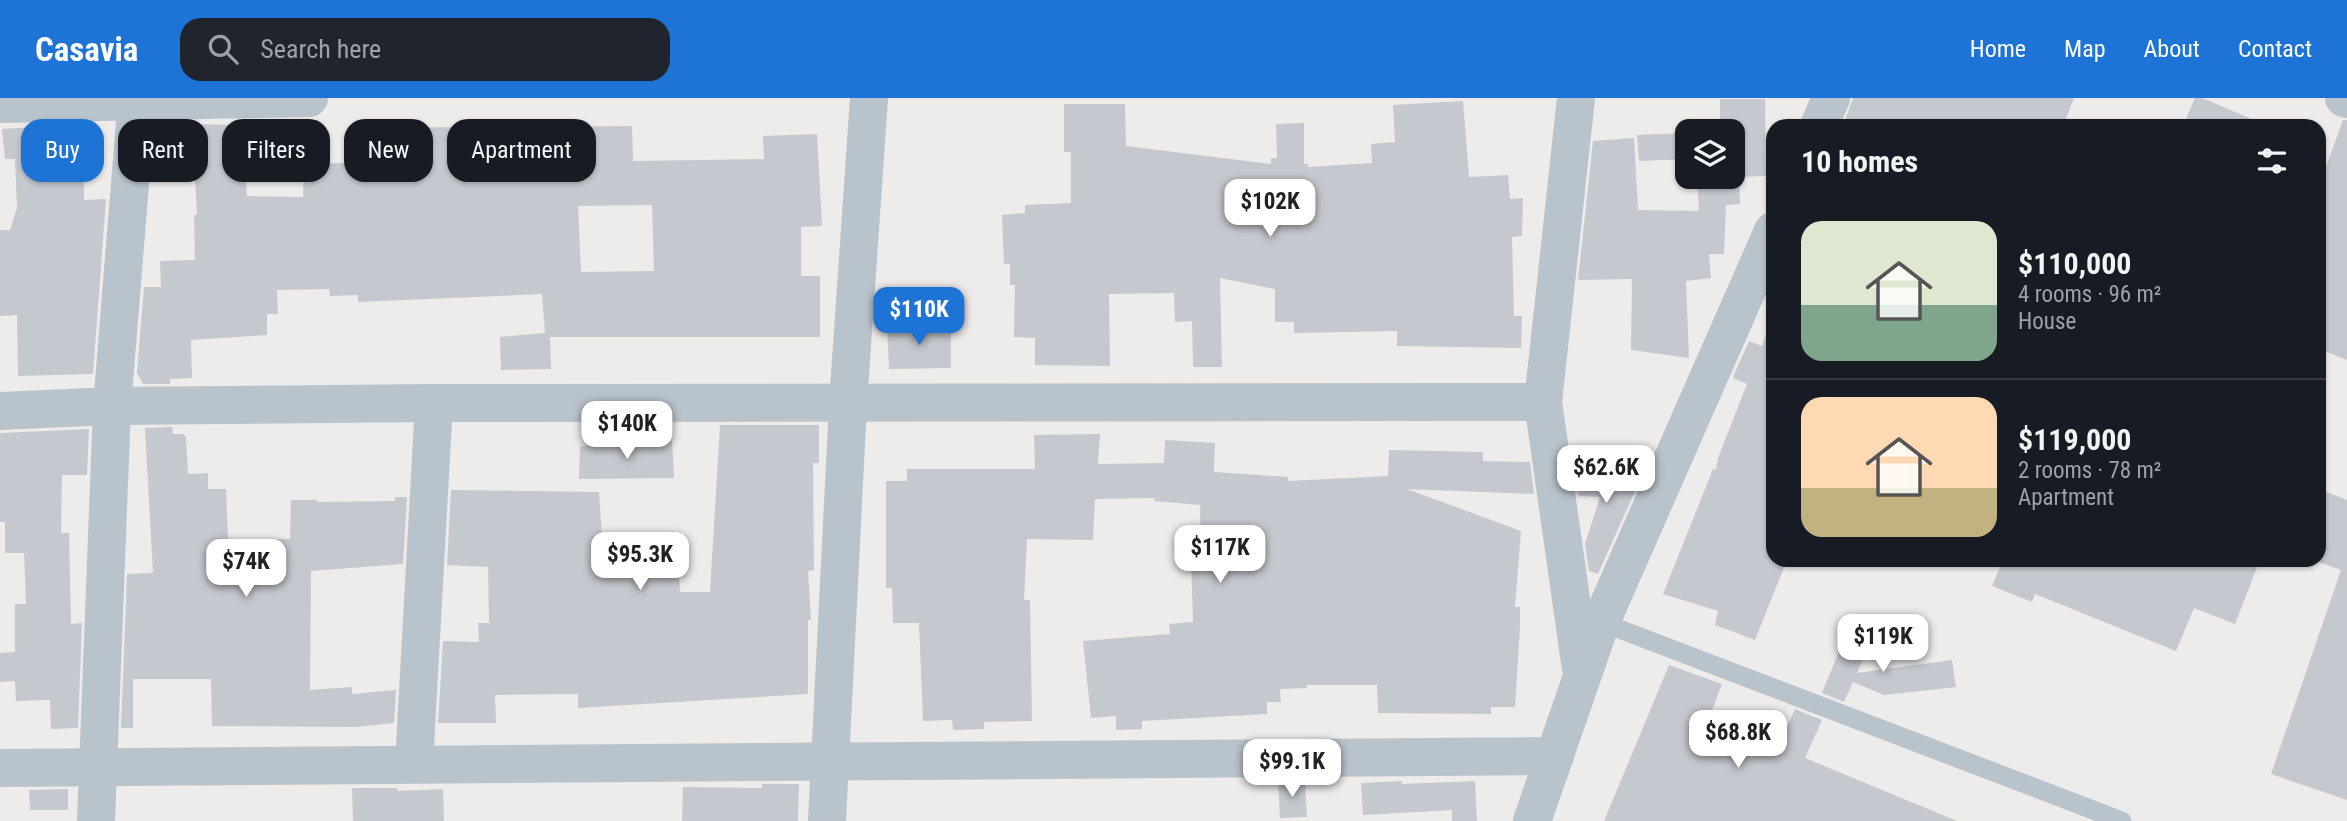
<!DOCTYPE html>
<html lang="en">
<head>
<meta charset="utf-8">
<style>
  :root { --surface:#171b24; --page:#20242c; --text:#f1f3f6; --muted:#9ea1a6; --line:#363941; --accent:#1d74d6 }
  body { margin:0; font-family:"Roboto Condensed",sans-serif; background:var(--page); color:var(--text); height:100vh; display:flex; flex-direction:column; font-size:26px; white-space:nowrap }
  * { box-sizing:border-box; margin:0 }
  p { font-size:23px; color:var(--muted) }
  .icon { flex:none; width:38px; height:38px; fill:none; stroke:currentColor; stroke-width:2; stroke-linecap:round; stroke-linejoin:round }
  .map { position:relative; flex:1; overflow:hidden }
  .drawer { position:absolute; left:1766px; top:21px; width:560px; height:448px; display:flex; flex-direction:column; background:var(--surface); border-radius:21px; box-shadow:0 2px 5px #0004 }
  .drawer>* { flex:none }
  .hud { position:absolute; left:21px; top:21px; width:665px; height:63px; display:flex; gap:14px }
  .tools { position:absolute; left:1675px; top:21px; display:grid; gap:14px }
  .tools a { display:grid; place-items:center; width:70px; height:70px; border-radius:14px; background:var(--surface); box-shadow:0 2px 5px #0004; font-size:35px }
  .price { position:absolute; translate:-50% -60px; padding:0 16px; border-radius:14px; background:#fff; color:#222; font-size:23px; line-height:46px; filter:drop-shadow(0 2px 4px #0008) }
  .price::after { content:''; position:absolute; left:50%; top:42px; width:21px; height:16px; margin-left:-10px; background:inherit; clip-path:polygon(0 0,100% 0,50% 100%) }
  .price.on { background:var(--accent); color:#fff }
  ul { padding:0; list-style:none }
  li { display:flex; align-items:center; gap:21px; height:175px; padding:0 35px }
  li+li { border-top:2px solid var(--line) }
  li span { display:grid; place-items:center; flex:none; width:196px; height:140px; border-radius:21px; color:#555 }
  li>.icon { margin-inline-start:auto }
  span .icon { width:84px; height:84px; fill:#fffc; stroke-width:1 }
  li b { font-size:30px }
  h2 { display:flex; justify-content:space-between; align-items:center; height:84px; padding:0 35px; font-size:30px }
  .tag { padding:0 24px; border-radius:21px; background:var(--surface); box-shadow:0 2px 5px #0004; font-size:24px; line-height:63px }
  .tag.on { background:var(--accent); color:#fff }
  header { display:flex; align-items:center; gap:42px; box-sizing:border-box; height:98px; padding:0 35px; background:var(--accent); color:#fff }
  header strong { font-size:33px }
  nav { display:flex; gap:38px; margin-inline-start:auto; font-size:24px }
  .search { width:490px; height:63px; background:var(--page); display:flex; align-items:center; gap:18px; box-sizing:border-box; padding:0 24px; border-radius:21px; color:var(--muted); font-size:26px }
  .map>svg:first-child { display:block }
  .building { fill:#c5c8ce; fill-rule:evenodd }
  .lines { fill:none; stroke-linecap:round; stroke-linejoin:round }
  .lane { stroke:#b9c3cb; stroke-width:19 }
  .street { stroke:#b9c3cb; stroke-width:38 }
</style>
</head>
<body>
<header>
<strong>Casavia</strong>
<div class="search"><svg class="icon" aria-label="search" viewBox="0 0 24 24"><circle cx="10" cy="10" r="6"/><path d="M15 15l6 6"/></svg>Search here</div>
<nav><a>Home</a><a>Map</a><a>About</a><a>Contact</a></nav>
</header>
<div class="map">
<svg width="2347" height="723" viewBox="0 0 2347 723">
  <rect width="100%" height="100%" fill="#eeebeb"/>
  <!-- building -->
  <g class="building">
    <path d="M1853,0H2074L2063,28H1843Z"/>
    <path d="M2195,0H2202L2268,28H2183Z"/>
    <path d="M1720,1H1765L1766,78L1739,79L1740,106L1726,107L1724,156H1709L1711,180L1686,183L1689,260L1631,252L1632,181L1578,182L1593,43L1634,40L1638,112L1699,113L1697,79H1732V33H1696V27H1720Z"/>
    <path d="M1463,3L1469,79L1508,77L1510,101L1523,100L1522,138L1512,139L1514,218H1522L1521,250L1397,248V233L1294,235V224H1275V191L1220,180L1222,269H1193L1192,223L1175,224L1174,195L1109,196L1110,268L1035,267V240L1014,239L1015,187H1010V166H1004L1002,117L1025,115V107L1071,105V54H1064V6H1125L1126,48L1271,66V60H1277L1276,26L1304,25V66H1308V69L1372,65L1371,46L1395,44L1393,7Z"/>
    <path d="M2343,22H2347V262L2319,251V88Z"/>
    <path d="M83,26L84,102L106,101L93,276L18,278L17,217L0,218V132H10L17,110L15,61H5L2,31Z"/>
    <path d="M192,26L234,27V47H244L247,98L303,99L304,66L350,65L349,30L632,28L633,63L764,61L763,38L817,36L822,128L801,129V178H820V239H550L551,271L501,272L500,239L545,235L542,196L358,204V197L330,198L329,191L277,192L278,216H267V237L191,242L192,280L170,281V286H143L137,275L144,189H161L160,163L195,162L194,117H197ZM652,107L654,173L581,174L578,108Z"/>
    <path d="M1687,35V61L1639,63L1637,37Z"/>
    <path d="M936,224V229H942L941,234L951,233V270L889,271L887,227Z"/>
    <path d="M1771,225L1773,462H1787L1755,542L1715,527L1718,513L1663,496L1713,371L1716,372L1718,360L1747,286L1733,280L1737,270L1749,243L1762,248Z"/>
    <path d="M720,327H819V365H813L814,472L808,473L811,522H808V596L578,610V596L495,597L496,625H438L443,543L479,544L478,525H489L488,469L447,467L451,392L599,394L602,440L677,438L680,494H710Z"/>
    <path d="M172,329L173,336H183L186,339L188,376L208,375V391H226L228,442L290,441L291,402H317V404L395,403V399H407L403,466L311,473L310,592L352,589V596L396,592L394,625L356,629L212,628L211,581H133V630H121L127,476L153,475L145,330Z"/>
    <path d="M89,331L87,377H62L61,435H69L71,526L82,525L78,630L51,631L50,602L16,603L15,583L0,584V555L15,554V506H26L24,455H5V424H0V335Z"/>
    <path d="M1100,336L1098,366L1164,365L1165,342L1215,345L1214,374L1288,379V383L1388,378L1389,352L1483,354V363L1530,364L1534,396L1407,391L1521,433L1515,509H1520V529L1515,609H1491V616L1378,615L1377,587H1307V590L1280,591L1281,604H1267V616L1142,623V631L1116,632V618L1091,620L1083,543L1170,536L1169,526L1193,524L1191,463H1201L1200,407L1154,403L1155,400L1095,401L1093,442L1027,441L1024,502H1030L1032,623L984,624V631L953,632L952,622L923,623L919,525H893L892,490H886V383H907V371H1035L1034,337Z"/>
    <path d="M672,343L674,380L579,381L580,348Z"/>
    <path d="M1574,366L1641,369L1639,384L1598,476L1589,473L1585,446L1600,399L1579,398Z"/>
    <path d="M2319,391L2347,402V702L2271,676L2341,472L2319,464Z"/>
    <path d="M2003,462H2260L2235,526L2194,510L2176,553L2035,496L2032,504L1992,488Z"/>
    <path d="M1847,534L1871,542L1857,575L1952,562L1956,589L1884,597L1853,584L1844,604L1822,595Z"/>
    <path d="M1669,567L1722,586L1709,620L1778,649L1795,611L1802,614L1822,622L1805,660L1957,723H1604Z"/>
    <path d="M1278,682H1305L1307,719L1280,720Z"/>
    <path d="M1402,683V686L1475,683L1477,723H1452V712L1363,717L1361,685Z"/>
    <path d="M762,686H799L798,723H682L683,689L762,690Z"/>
    <path d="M352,690H397V693L443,691L444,723H353Z"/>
    <path d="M68,691V712H30L29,692Z"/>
  </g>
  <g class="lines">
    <!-- lane -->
    <path class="lane" d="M1601,524L2122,723"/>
    <!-- street -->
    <g class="street">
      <path d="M1576,0L1543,304L1581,571"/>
      <path d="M2344,0L2347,1"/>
      <path d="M0,6L309,0"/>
      <path d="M1819,28L1831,0"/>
      <path d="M0,313L112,308L434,305L1543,304"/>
      <path d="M414,666L434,305"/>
      <path d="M0,670L1555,658"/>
      <path d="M96,723L112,308L137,0"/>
      <path d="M827,723L848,306L869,0"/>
      <path d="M1532,723L1601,524L1773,133"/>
    </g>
  </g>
</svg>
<div class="tools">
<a><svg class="icon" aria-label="layers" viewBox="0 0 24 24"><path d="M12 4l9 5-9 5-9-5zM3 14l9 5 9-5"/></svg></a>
</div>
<b class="price" style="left:1270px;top:141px">$102K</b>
<b class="price on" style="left:919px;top:249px">$110K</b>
<b class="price" style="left:627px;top:363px">$140K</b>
<b class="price" style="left:1606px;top:407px">$62.6K</b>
<b class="price" style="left:1220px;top:487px">$117K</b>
<b class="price" style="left:640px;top:494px">$95.3K</b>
<b class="price" style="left:246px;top:501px">$74K</b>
<b class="price" style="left:1883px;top:576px">$119K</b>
<b class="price" style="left:1738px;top:672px">$68.8K</b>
<b class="price" style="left:1292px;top:701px">$99.1K</b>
<div class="hud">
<a class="tag on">Buy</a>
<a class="tag">Rent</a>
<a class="tag">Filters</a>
<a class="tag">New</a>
<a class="tag">Apartment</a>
</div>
<section class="drawer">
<h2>10 homes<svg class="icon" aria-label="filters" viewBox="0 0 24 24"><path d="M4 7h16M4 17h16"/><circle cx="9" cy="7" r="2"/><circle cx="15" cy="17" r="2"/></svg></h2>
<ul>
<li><span style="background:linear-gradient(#dfe7d0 60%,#7fa58c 0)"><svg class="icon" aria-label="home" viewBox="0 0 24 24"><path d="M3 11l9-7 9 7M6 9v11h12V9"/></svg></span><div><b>$110,000</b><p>4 rooms · 96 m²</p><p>House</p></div></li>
<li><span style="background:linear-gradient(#ffd9b3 65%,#c2b280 0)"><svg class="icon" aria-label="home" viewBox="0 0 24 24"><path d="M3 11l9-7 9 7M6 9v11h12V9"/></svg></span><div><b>$119,000</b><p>2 rooms · 78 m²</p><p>Apartment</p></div></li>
</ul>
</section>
</div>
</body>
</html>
